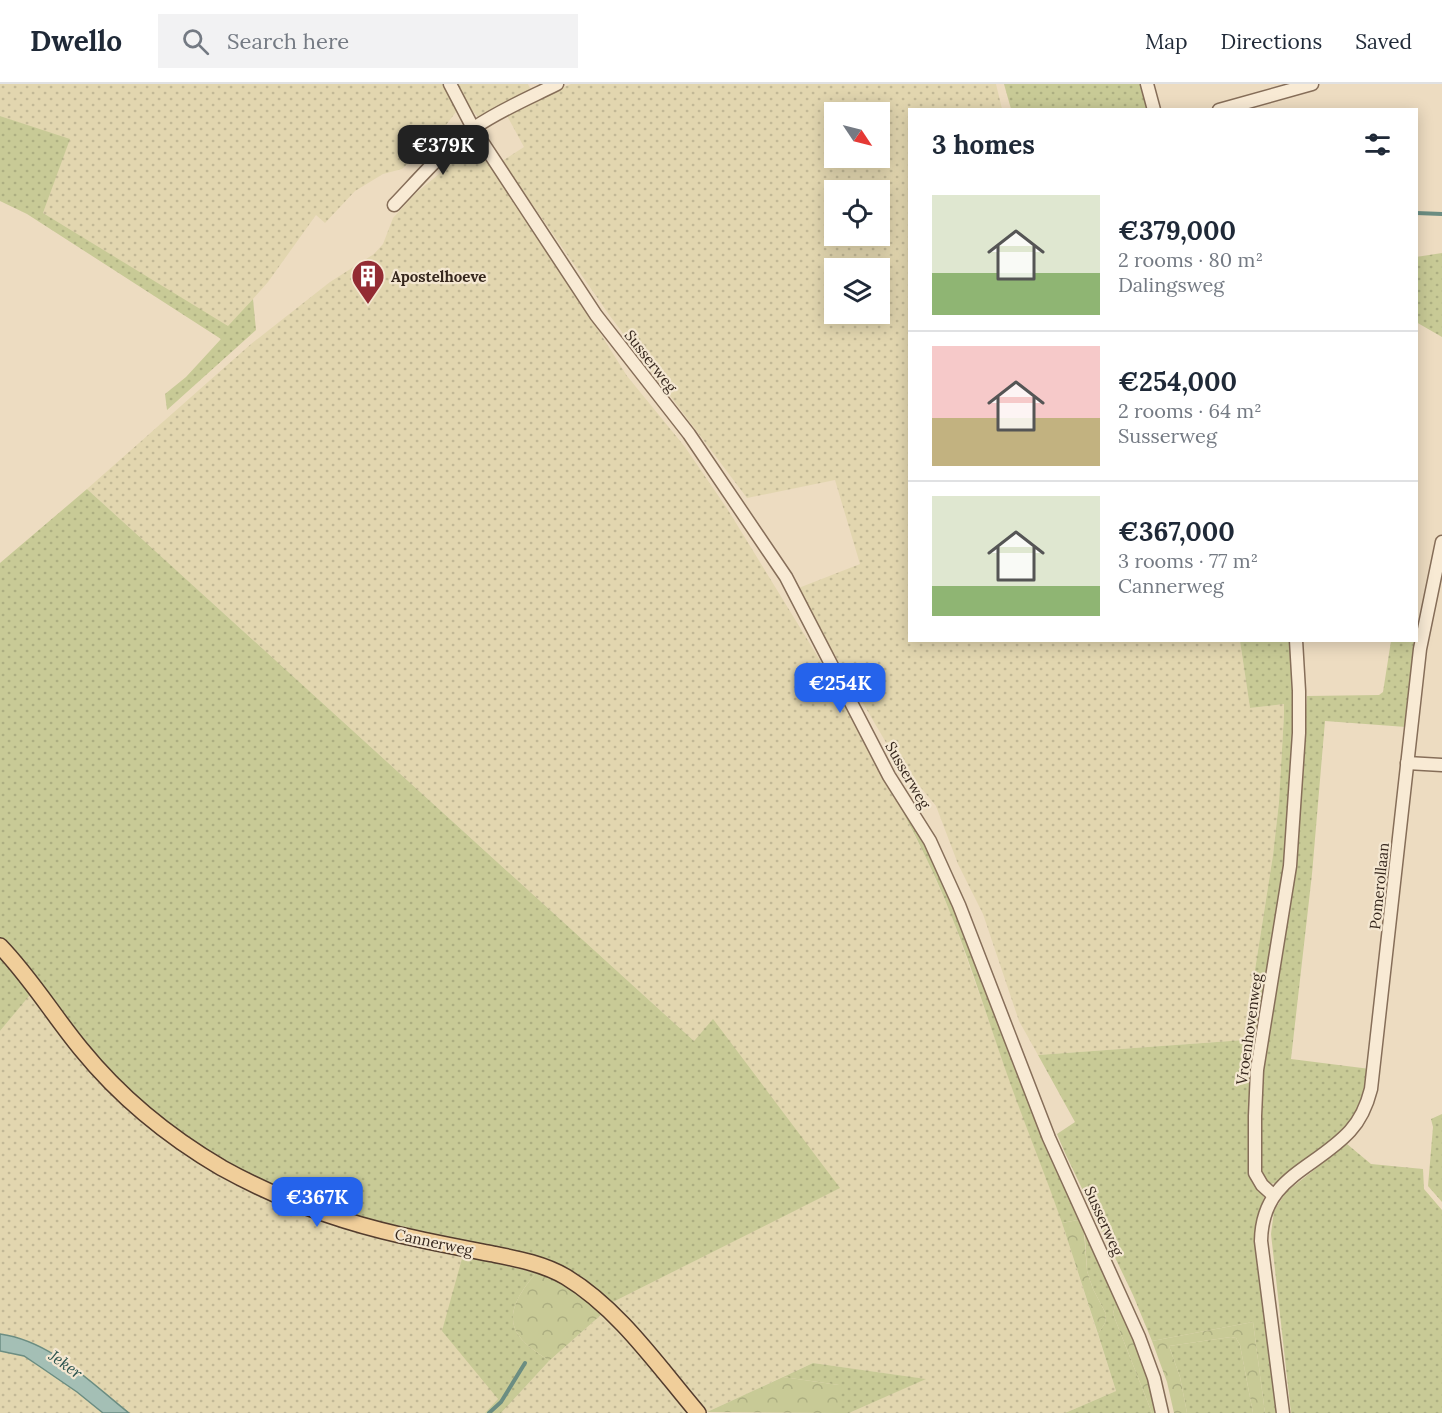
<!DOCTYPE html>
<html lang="en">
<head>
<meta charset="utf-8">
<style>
  :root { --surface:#fff; --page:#f2f2f3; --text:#1f2937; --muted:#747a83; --line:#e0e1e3; --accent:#2563eb }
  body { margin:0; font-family:Lora,serif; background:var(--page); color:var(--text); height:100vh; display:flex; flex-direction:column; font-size:22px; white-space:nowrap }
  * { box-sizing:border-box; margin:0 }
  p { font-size:20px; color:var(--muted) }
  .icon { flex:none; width:33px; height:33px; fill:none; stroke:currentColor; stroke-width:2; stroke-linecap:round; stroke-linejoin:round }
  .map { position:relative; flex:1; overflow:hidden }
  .panel { position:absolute; left:908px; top:24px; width:510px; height:534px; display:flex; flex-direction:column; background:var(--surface); border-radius:0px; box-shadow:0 3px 15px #0003 }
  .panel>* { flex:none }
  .needle { width:39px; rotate:125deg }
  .controls { position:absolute; left:824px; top:18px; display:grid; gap:12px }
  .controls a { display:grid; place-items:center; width:66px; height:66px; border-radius:0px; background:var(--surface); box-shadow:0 3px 15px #0003; font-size:30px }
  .price { position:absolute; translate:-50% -51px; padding:0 14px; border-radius:12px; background:var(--accent); color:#fff; font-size:20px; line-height:39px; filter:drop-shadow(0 2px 3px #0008) }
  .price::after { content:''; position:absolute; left:50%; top:36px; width:18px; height:14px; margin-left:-9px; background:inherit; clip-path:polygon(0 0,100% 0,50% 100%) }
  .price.on { background:#222; color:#fff }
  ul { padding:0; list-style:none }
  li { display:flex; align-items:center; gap:18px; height:150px; padding:0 24px }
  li+li { border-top:2px solid var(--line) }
  li span { display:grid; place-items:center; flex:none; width:168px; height:120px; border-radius:0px; color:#555 }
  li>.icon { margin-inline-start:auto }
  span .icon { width:72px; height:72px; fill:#fffc; stroke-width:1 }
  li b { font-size:26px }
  h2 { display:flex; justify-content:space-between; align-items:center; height:72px; padding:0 24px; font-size:26px }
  header { display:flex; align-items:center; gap:36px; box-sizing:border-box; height:84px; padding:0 30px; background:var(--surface); border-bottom:2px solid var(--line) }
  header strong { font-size:28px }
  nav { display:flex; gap:33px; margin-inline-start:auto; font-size:21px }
  .search { width:420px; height:54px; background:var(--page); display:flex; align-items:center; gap:15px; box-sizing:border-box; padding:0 21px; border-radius:0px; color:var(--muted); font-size:22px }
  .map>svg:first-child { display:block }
  .farmland { fill:url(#farmland-dots); fill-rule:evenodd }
  .grass { fill:url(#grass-dots) }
  .forest { fill:url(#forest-crowns) }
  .water { fill:#a4bfb5; stroke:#6b8d82; stroke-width:1.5 }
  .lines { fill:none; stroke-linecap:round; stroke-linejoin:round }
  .stream { stroke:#6b8d82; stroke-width:4 }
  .minor-casing { stroke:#866e59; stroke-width:15 }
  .major-casing { stroke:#533c2e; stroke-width:18 }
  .minor { stroke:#f8ead4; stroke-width:12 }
  .major { stroke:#f0ce9a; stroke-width:15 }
  .labels { text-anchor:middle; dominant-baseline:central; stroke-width:4.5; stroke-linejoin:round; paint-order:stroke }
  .poi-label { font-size:15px; font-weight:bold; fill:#36271d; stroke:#f4e7d1; text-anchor:start }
  .street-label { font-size:15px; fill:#36271d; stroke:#f4e7d1 }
  .water-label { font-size:16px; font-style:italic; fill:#2d5550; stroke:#f4e7d1 }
</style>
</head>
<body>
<header>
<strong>Dwello</strong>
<div class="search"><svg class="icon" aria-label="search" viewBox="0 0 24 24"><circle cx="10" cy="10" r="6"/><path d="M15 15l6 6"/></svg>Search here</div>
<nav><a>Map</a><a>Directions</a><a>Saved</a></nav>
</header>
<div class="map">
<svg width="1442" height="1329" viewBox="0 0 1442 1329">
  <defs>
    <pattern id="farmland-dots" width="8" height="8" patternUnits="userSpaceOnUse" patternTransform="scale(1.5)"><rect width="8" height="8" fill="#e2d6af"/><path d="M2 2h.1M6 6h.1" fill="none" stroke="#c2b896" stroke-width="1.8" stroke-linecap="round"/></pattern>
    <pattern id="grass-dots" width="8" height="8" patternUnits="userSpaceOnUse" patternTransform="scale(1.5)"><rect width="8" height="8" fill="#c8ca96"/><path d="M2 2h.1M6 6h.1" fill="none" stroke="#acae81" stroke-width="1.8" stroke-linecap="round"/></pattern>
    <pattern id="forest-crowns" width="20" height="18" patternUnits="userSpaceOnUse" patternTransform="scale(1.5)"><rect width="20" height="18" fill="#c8ca96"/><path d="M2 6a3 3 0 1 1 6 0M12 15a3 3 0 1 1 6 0" fill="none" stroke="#acae81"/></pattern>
  </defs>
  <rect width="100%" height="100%" fill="#eddcc1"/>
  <!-- farmland -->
  <g class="farmland">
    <path d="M0,0H445L458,25L438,52L402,85L383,90L355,107L325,139L316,131L268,198L228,243L43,129L69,56L0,32Z"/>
    <path d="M457,0H528L532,9L480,35L465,19Z"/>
    <path d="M571,0H996L1002,25L909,26V556L1240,557L1250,624L1284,620V630L1279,718L1273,771L1244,956L1038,971L1019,937L983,830L958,780L936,722L891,667L796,505L860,480L835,396L747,414L610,232L502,77L524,63L505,28ZM834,28H879V74H834ZM834,106H879V152H834ZM834,184H879V230H834Z"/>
    <path d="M476,59L494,80L627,292L685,363L728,426L853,630L927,776L951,830L1014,1008L1044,1083L1116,1307L1065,1329H849L925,1295L813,1279L707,1328L611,1219L839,1104L713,936L694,957L87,405L251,260L330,198L374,170L383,160L393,134L415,110Z"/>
    <path d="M30,911L92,990L122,1019L463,1171L498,1316L485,1329H129L59,1274L13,1252L0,1250V947Z"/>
    <path d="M602,1230L619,1245L691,1329H501L549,1277Z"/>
    <path d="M0,1267L24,1272L39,1282L77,1308L103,1329H0Z"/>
  </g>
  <!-- grass -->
  <g class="grass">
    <path d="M1004,0H1142L1148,25H1011Z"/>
    <path d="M0,32L70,55L43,129L228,242L253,215L256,246L167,326L165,310L186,293L221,255L27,130L0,117Z"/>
    <path d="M1442,169V253L1416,238V173Z"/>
    <path d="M87,405L694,957L713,935L840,1104L611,1219L594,1203L463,1157L311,1121L232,1082L190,1056L142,1020L109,990L0,854V479Z"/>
    <path d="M1416,542H1420L1406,643L1325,637L1312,790L1291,975L1370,985C1365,1004 1359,1024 1348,1040C1339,1051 1287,1093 1275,1099C1270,1101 1266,1099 1262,1096L1259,1082L1258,1042L1265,972L1294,792L1307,612L1379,611L1383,608L1391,557L1416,556Z"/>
    <path d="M1240,557H1293L1294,700L1250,1088L1253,1099L1264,1113L1256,1143L1259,1186L1276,1329H1265L1253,1238L1152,1257L1133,1211L1065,1069L1057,1050L1075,1038L1038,971L1244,956L1273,771L1279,718L1284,630V620L1250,624Z"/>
    <path d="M858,643L936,765L1083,1135L1062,1139C1047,1095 1029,1051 1013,1007C985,930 963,850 927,776C906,731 880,688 858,643Z"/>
    <path d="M0,874L17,892L30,911L0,947Z"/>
    <path d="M1442,1030V1118L1428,1102L1433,1043L1431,1035Z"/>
    <path d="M1347,1060L1371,1080L1423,1085L1424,1105L1442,1126V1329H1291L1271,1150L1274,1127L1286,1108Z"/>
    <path d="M1084,1137L1117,1213L1113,1230L1152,1329H1065L1116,1307L1098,1250L1105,1239L1106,1230L1093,1205L1087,1187Z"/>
    <path d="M463,1171L536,1189C522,1206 503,1230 519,1252C526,1262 539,1269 549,1277L501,1329H485L498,1315L442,1247Z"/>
    <path d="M1231,1253L1236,1254L1240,1261L1253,1329H1187L1180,1293L1169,1262Z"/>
    <path d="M813,1279L926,1295L849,1329H839V1301L783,1293Z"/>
  </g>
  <!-- forest -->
  <g class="forest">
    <path d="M1083,1135L1087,1187L1093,1205L1106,1230L1105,1239L1098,1250L1062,1139Z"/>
    <path d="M536,1189C563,1196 582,1211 602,1230L549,1277C539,1269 526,1262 519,1252C503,1230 522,1206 536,1189Z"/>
    <path d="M1117,1213L1155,1311L1157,1329H1152L1113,1230Z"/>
    <path d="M1253,1238L1265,1329H1253L1240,1261L1236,1254L1231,1253L1169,1262L1180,1293L1187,1329H1174L1167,1298L1152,1257Z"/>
    <path d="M783,1293L839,1301V1329L707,1328Z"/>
  </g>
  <!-- water -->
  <path class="water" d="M0,1250C51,1257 90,1298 129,1329H103L77,1308L39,1282L24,1272L0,1267Z"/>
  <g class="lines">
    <!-- stream -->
    <g class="stream">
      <path d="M1416,129L1442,130"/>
      <path d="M489,1329L501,1318L525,1279"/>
    </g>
    <defs>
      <g id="minor">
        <path d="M450,0L473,44L596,231L689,350L786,493L889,692L930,757L959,821L1049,1054L1139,1253L1154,1294L1162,1329"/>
        <path d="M1147,0L1154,26"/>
        <path d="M1219,26L1312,0"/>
        <path d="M394,121C419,95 444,65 474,44C500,26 529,14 557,0"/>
        <path d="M1407,679L1442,681"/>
        <path d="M1273,1111L1262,1101L1255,1089V1032L1257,986L1290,782L1299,649V607L1296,556"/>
        <path d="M1283,1329L1261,1157C1262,1093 1314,1086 1350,1047C1361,1035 1367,1021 1371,1005L1420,565L1442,458"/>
      </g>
      <path id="major" d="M0,862C31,894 53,931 81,965C120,1013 169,1053 222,1084C278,1115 338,1137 400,1151C430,1158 462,1164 493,1170C518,1175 544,1180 566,1193C619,1225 658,1282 698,1329"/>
    </defs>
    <!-- minor casing -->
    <use href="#minor" class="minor-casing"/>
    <!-- major casing -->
    <use href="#major" class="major-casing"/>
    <!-- minor -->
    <use href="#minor" class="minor"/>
    <!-- major -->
    <use href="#major" class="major"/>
  </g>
  <!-- icons -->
  <defs>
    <symbol id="building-pin" viewBox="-11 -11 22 30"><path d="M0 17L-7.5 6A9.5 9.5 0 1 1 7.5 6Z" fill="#932b33" stroke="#f4e7d1"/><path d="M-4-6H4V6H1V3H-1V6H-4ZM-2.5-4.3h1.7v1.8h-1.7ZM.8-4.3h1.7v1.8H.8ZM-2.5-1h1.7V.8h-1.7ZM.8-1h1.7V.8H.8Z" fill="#fff"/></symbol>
  </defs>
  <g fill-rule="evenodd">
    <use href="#building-pin" x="349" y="173" width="38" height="52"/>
  </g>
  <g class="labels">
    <!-- poi labels -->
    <g class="poi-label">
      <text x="391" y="192">Apostelhoeve</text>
    </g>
    <!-- street labels -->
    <g class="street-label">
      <text transform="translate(651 277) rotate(52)">Susserweg</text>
      <text transform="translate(908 691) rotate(60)">Susserweg</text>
      <text transform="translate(1379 802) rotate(-84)">Pomerollaan</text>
      <text transform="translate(1249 945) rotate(-82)">Vroenhovenweg</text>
      <text transform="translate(1104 1137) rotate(66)">Susserweg</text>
      <text transform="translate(434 1158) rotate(12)">Cannerweg</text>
    </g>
    <!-- water labels -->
    <g class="water-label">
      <text transform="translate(66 1280) rotate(36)">Jeker</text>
    </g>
  </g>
</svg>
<div class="controls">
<a><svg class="needle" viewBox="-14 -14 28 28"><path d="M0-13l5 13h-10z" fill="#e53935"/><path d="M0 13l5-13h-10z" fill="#747a83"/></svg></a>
<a><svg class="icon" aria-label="locate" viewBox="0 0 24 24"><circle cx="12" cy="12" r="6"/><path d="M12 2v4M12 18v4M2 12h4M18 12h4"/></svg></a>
<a><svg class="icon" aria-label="layers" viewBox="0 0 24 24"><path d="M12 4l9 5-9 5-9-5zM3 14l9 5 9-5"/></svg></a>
</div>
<b class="price on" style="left:443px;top:92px">€379K</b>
<b class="price" style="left:840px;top:630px">€254K</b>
<b class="price" style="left:317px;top:1144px">€367K</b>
<section class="panel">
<h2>3 homes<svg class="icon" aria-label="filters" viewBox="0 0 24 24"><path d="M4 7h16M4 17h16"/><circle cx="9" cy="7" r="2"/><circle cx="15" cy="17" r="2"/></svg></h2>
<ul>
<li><span style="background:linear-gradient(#dfe7d0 65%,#8fb573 0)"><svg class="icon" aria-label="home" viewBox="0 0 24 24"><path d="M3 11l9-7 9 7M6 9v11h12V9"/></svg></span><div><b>€379,000</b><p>2 rooms · 80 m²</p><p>Dalingsweg</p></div></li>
<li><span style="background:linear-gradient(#f6c9c9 60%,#c2b280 0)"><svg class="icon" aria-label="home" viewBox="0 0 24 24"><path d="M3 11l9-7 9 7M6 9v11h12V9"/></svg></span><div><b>€254,000</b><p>2 rooms · 64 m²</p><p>Susserweg</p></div></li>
<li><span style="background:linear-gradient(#dfe7d0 75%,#8fb573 0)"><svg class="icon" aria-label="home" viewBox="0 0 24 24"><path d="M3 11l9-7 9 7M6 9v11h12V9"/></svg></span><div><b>€367,000</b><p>3 rooms · 77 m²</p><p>Cannerweg</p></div></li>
</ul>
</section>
</div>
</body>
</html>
